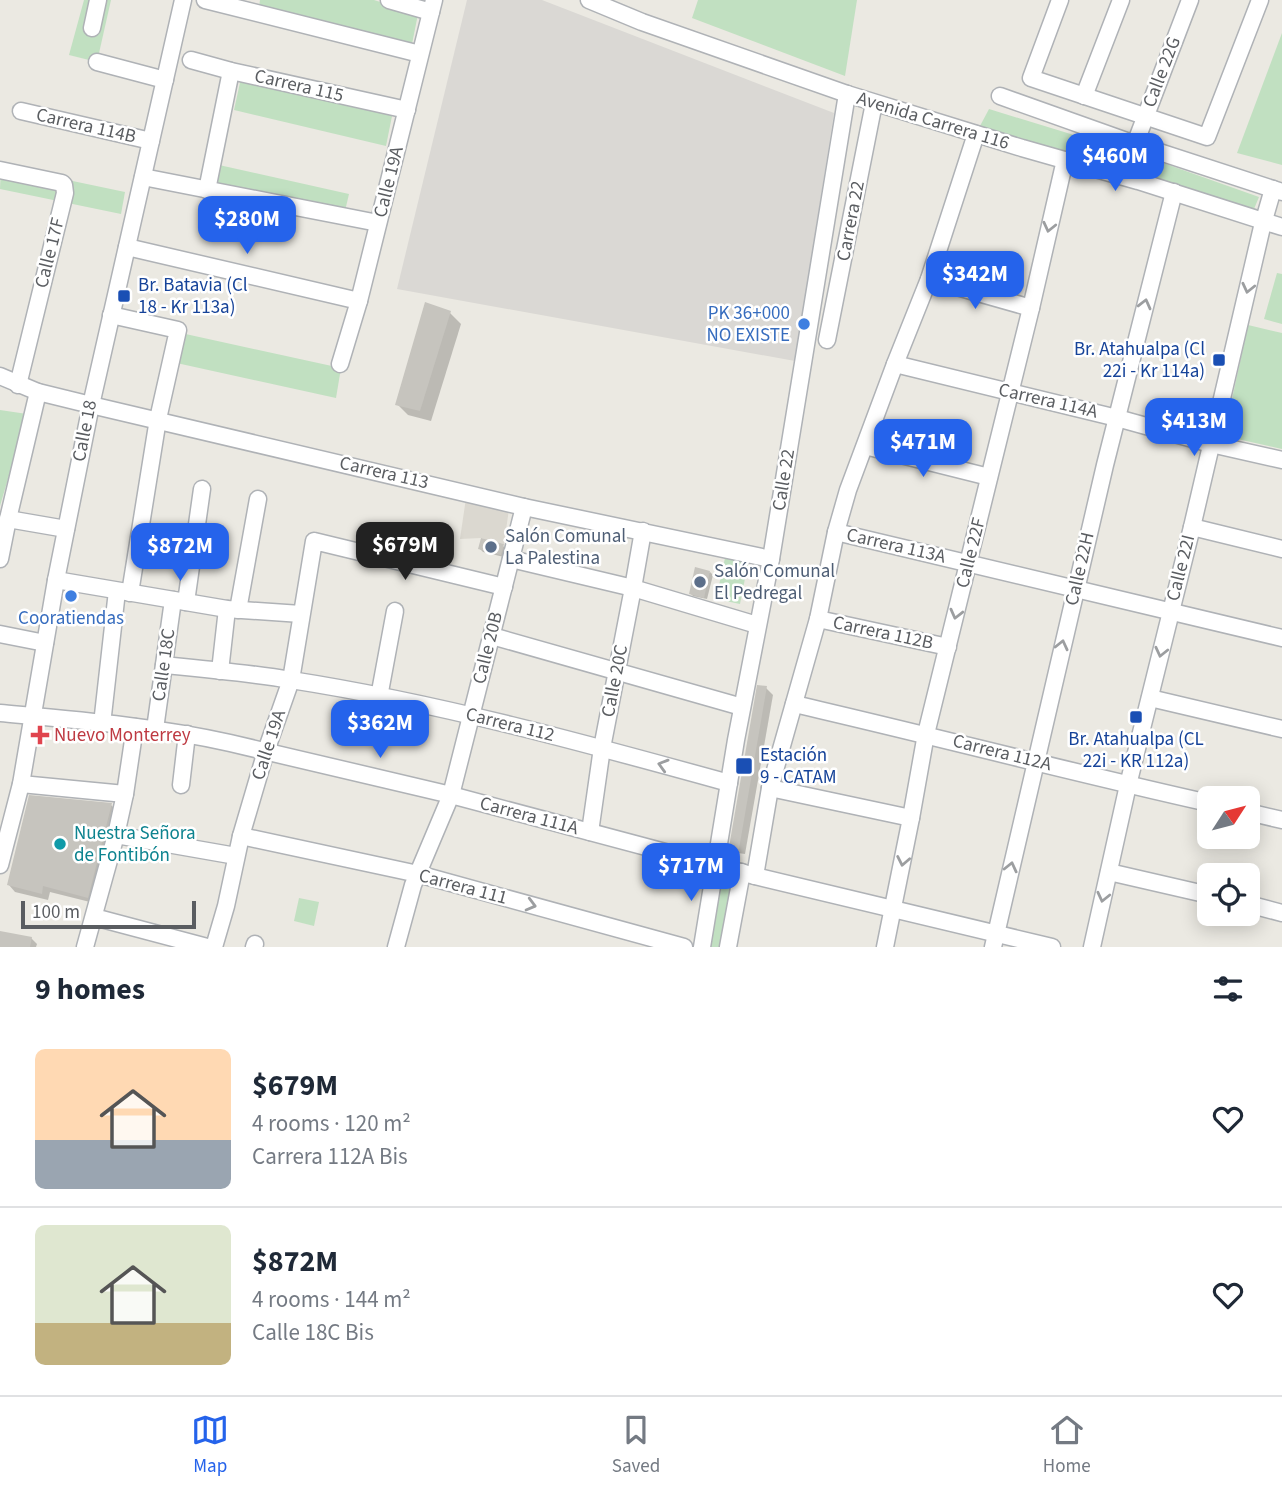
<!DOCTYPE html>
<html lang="en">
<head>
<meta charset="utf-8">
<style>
  :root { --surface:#fff; --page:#f6f6f7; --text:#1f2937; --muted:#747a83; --line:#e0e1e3; --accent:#2563eb }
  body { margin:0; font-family:"Source Sans 3",sans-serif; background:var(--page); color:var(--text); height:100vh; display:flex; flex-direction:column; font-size:26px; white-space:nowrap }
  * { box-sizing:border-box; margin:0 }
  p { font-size:23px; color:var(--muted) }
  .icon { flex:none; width:38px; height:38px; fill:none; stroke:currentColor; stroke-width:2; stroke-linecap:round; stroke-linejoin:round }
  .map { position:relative; height:947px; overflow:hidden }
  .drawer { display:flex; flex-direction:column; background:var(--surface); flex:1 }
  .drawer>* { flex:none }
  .needle { width:46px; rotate:54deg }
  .tools { position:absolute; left:1197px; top:786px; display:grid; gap:14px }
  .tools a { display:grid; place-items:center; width:63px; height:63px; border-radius:10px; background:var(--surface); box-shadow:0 4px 18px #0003; font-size:35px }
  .scale { position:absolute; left:21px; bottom:18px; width:175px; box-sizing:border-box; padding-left:7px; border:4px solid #5a5d61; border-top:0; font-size:19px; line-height:24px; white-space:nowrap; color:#5a5d61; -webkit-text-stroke:5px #fff; paint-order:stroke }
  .price { position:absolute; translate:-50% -60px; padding:0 16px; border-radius:14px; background:var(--accent); color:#fff; font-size:23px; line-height:46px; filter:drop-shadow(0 2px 4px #0008) }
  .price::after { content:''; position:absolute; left:50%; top:42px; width:21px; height:16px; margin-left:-10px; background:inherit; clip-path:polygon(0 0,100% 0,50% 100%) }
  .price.on { background:#222; color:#fff }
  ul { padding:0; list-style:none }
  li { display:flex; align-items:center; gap:21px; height:175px; padding:0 35px }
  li+li { border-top:2px solid var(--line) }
  li span { display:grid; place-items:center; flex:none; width:196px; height:140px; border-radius:10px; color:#555 }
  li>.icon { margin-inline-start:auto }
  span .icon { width:84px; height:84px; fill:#fffc; stroke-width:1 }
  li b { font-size:30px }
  h2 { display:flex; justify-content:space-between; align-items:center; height:84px; padding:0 35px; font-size:30px }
  .tab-bar { display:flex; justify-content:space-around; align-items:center; height:98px; border-top:2px solid var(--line); background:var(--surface); font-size:19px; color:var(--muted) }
  .tab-bar a { display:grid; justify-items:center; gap:4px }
  .tab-bar .on { color:var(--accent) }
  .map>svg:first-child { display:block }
  .industrial { fill:#dad8d4 }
  .education { fill:#dbd8d0 }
  .green { fill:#c1e0c1 }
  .shadow { fill:#0003 }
  .building { fill:#c6c4be }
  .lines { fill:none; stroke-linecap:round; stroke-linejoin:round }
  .minor-casing { stroke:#afb2b6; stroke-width:19 }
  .minor { stroke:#fff; stroke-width:16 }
  .oneway { stroke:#9c9ea0 }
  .transit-dot { fill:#1a4fb4; stroke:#fff; stroke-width:2.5 }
  .shop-dot { fill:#3f7fe0; stroke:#fff; stroke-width:2.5 }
  .service-dot { fill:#5c6f8a; stroke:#fff; stroke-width:2.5 }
  .health-dot { fill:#e0444e; stroke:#fff; stroke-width:2.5 }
  .culture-dot { fill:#0f9aa8; stroke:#fff; stroke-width:2.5 }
  .labels { text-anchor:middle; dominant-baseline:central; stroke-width:5; stroke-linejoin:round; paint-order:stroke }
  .street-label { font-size:19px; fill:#5a5d61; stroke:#fff }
  .transit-label { font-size:19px; fill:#164399; stroke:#fff; text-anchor:start }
  .shop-label { font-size:19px; fill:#366cbe; stroke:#fff; text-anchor:end }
  .service-label { font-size:19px; fill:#4e5e75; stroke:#fff; text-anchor:start }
  .health-label { font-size:19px; fill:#be3a42; stroke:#fff; text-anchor:start }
  .culture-label { font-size:19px; fill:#0d838f; stroke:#fff; text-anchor:start }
</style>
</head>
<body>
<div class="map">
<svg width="1282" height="947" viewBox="0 0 1282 947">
  <rect width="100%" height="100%" fill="#ebe9e2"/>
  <!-- industrial -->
  <path class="industrial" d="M467,0H542L834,113L795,361L397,289Z"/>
  <!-- education -->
  <path class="education" d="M466,498L509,509L504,544L481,538L460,539Z"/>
  <!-- green -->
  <g class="green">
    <path d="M84,0H111L97,62L69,55Z"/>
    <path d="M260,0H374L418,14L411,49L259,7Z"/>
    <path d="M698,0H857L845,76L692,18Z"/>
    <path d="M1282,33V165L1237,153Z"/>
    <path d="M241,78L393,111L386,146L234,110Z"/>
    <path d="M989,109L1149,158L1259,197L1254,209L980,126Z"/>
    <path d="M219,165L349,194L345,211L215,186Z"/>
    <path d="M1,166L125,192L121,214L0,189Z"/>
    <path d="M1277,273L1282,274V324L1264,319Z"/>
    <path d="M1248,325L1282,333V449L1224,436Z"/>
    <path d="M181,333L341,368L336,398L172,362Z"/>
    <path d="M0,410L27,414L0,506Z"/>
    <path d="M725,558L748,563L740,604L716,599Z"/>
    <path d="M720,875L735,879L722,947H706Z"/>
    <path d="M299,898L319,902L314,926L294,921Z"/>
  </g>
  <!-- shadow -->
  <g class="shadow">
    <path d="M450,313L461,324L431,421L408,415L397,404Z"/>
    <path d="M503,546L506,549L504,557L483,552L480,549Z"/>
    <path d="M710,572L713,575L707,599L693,596L690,593Z"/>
    <path d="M766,688L773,695L745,854L738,853L731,846Z"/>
    <path d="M111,805L118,812L94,903L50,892L48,900L15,892L9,885Z"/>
    <path d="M0,932L31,938L37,944L36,947H0Z"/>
  </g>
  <!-- building -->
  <g class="building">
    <path d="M425,302L451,311L420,411L395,405Z"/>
    <path d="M481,538L504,544L501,555L478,549Z"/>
    <path d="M695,567L710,571L704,598L689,594Z"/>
    <path d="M757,685L767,686L739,849L729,847Z"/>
    <path d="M29,795L112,803L88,898L43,886L42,894L7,885Z"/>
    <path d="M0,931L32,937L30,947H0Z"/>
  </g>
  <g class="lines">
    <defs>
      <g id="minor">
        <path d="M205,0L420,54"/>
        <path d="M389,0L431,12"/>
        <path d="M589,0L642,22L847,94L1022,148L1138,181L1282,227"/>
        <path d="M1060,0L1031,78L1207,137L1260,0"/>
        <path d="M92,28L98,0"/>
        <path d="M191,60L231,71L407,110"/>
        <path d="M97,62L165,80"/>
        <path d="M1000,96L1135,144L1282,192"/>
        <path d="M1084,96L1121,0"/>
        <path d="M21,111L151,141"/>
        <path d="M1135,144L1190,0"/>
        <path d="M0,170L62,183L64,185L65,193L18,385"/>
        <path d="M143,177L378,223"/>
        <path d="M207,190L231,71"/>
        <path d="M127,247L359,301"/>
        <path d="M929,279L1031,308"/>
        <path d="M111,315L178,330L158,419L130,593"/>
        <path d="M827,340L874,103"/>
        <path d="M340,364L359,301L434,0"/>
        <path d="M895,364L1117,418L1211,444L1282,460"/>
        <path d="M0,376L38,392L91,405L524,507L771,559"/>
        <path d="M865,446L989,477"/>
        <path d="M8,519L66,529"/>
        <path d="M1192,527L1282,549"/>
        <path d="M836,532L1282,638"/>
        <path d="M0,559L8,519L38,392"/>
        <path d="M511,559L633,588L757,625"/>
        <path d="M56,580L227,609L301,614"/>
        <path d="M186,602L202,489"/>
        <path d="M238,610L258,499"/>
        <path d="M818,619L948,647"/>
        <path d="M0,634L45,643"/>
        <path d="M492,636L742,707"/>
        <path d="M164,665C206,669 249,673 291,680C439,703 584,743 729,783"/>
        <path d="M220,671L227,609"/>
        <path d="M379,697L395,611"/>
        <path d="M1150,698L1282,729"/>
        <path d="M794,704C933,736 1070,772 1209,803"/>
        <path d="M0,713C77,720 154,726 230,743L451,795L755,876L1052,947"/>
        <path d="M102,724L117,591"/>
        <path d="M155,729L173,600"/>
        <path d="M21,784L125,794"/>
        <path d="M181,785L187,734"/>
        <path d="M770,788L911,818"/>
        <path d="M1248,812L1282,820"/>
        <path d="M590,832L602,748L633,588L643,531"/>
        <path d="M116,835L236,856"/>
        <path d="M241,836L418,874L684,947"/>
        <path d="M0,865L21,784L56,580L91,405L183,0"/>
        <path d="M1109,872L1209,895"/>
        <path d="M755,876L770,788L818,619L836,532L848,490L895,364L929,279L976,134"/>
        <path d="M1248,904L1282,913"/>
        <path d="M94,917L207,947"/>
        <path d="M85,947L116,835L125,794L135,727"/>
        <path d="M214,947L226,906L241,836L266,751L291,680L314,541L504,587"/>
        <path d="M254,947L255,944"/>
        <path d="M396,947L413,885L451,795L524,507"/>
        <path d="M702,947L736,740L771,559L847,94"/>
        <path d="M728,947L742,872"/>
        <path d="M885,947L911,818L926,734L1031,308L1065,160"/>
        <path d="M993,947L1105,465L1174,192"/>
        <path d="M1092,947L1128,785L1192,527L1262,227L1273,189"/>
      </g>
    </defs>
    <!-- minor casing -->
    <use href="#minor" class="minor-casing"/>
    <!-- minor -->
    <use href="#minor" class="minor"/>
  </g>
  <!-- one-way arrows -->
  <defs><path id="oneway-chevron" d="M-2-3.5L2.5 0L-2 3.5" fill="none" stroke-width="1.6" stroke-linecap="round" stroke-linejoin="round" transform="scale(1.75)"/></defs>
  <g class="oneway">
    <use href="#oneway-chevron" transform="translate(1049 227) rotate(103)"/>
    <use href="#oneway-chevron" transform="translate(1248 288) rotate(103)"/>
    <use href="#oneway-chevron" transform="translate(1145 304) rotate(-76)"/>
    <use href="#oneway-chevron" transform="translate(956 614) rotate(104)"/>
    <use href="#oneway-chevron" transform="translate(1062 645) rotate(-77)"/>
    <use href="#oneway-chevron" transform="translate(1161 652) rotate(103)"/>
    <use href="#oneway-chevron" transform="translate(663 765) rotate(-164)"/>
    <use href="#oneway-chevron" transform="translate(903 861) rotate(101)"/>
    <use href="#oneway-chevron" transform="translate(1011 867) rotate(-77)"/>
    <use href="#oneway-chevron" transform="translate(1103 897) rotate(103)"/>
    <use href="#oneway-chevron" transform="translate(531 905) rotate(15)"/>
  </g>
  <!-- markers -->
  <g class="transit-dot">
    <rect x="117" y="289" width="14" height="14" rx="3.5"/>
    <rect x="1212" y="353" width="14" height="14" rx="3.5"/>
    <rect x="1129" y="710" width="14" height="14" rx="3.5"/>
    <rect x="735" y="757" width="18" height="18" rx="3.5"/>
  </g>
  <g class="shop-dot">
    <circle cx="804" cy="324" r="7"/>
    <circle cx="71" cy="596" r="7"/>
  </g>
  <g class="service-dot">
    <circle cx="491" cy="547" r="7"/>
    <circle cx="700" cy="582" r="7"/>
  </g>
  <path class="health-dot" d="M36.5 724.5h7v7h7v7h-7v7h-7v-7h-7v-7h7z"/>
  <circle class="culture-dot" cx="60" cy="844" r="7"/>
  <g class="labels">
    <!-- street labels -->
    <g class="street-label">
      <text transform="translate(1162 72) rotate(-69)">Calle 22G</text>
      <text transform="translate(299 86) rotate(13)">Carrera 115</text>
      <text transform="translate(933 121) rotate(17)">Avenida Carrera 116</text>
      <text transform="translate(86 126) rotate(13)">Carrera 114B</text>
      <text transform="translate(389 182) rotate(-76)">Calle 19A</text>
      <text transform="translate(851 221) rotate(-79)">Carrera 22</text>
      <text transform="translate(50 253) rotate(-76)">Calle 17F</text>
      <text transform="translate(1048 401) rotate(13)">Carrera 114A</text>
      <text transform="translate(85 431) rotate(-79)">Calle 18</text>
      <text transform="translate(384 473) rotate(13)">Carrera 113</text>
      <text transform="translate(784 480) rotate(-81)">Calle 22</text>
      <text transform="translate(896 546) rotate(13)">Carrera 113A</text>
      <text transform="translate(971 553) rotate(-76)">Calle 22F</text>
      <text transform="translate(1181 568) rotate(-76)">Calle 22I</text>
      <text transform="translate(1080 569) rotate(-77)">Calle 22H</text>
      <text transform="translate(883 633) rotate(12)">Carrera 112B</text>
      <text transform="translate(488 648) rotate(-76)">Calle 20B</text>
      <text transform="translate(164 665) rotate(-82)">Calle 18C</text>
      <text transform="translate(615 681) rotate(-79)">Calle 20C</text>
      <text transform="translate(510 725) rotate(14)">Carrera 112</text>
      <text transform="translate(269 745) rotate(-72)">Calle 19A</text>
      <text transform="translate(1002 753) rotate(14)">Carrera 112A</text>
      <text transform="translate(529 816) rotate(15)">Carrera 111A</text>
      <text transform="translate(463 887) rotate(15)">Carrera 111</text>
    </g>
    <!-- transit labels -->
    <g class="transit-label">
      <text x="138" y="285">Br. Batavia (Cl<tspan x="138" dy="22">18 - Kr 113a)</tspan></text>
      <text x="1205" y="349" text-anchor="end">Br. Atahualpa (Cl<tspan x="1205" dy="22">22i - Kr 114a)</tspan></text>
      <text x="1136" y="739" text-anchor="middle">Br. Atahualpa (CL<tspan x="1136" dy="22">22i - KR 112a)</tspan></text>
      <text x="760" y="755">Estación<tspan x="760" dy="22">9 - CATAM</tspan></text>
    </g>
    <!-- shop labels -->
    <g class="shop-label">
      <text x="790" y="313">PK 36+000<tspan x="790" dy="22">NO EXISTE</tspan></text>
      <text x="71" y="618" text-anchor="middle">Cooratiendas</text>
    </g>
    <!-- service labels -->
    <g class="service-label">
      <text x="505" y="536">Salón Comunal<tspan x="505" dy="22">La Palestina</tspan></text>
      <text x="714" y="571">Salón Comunal<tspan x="714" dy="22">El Pedregal</tspan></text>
    </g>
    <!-- health labels -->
    <g class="health-label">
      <text x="54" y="735">Nuevo Monterrey</text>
    </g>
    <!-- culture labels -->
    <g class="culture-label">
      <text x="74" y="833">Nuestra Señora<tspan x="74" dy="22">de Fontibón</tspan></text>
    </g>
  </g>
</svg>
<div class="tools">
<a><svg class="needle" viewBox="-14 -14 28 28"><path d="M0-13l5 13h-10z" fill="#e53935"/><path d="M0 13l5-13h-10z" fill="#747a83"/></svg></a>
<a><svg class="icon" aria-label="locate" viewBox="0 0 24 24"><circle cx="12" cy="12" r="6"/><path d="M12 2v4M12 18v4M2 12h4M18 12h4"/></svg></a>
</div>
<div class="scale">100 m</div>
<b class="price" style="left:1115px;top:193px">$460M</b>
<b class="price" style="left:247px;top:256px">$280M</b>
<b class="price" style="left:975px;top:311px">$342M</b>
<b class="price" style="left:1194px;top:458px">$413M</b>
<b class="price" style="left:923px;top:479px">$471M</b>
<b class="price on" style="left:405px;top:582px">$679M</b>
<b class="price" style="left:180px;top:583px">$872M</b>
<b class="price" style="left:380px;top:760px">$362M</b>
<b class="price" style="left:691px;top:903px">$717M</b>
</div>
<section class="drawer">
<h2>9 homes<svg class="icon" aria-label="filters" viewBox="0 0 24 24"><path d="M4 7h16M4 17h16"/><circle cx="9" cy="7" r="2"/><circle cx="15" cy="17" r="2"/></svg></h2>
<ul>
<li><span style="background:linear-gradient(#ffd9b3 65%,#9aa5b1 0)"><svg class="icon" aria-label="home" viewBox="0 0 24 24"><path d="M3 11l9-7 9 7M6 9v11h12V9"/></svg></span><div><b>$679M</b><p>4 rooms · 120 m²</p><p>Carrera 112A Bis</p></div><svg class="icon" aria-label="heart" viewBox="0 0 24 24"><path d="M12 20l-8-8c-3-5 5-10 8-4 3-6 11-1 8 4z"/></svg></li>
<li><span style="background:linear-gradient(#dfe7d0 70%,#c2b280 0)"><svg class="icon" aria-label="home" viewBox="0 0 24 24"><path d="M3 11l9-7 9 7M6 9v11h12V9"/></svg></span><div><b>$872M</b><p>4 rooms · 144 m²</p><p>Calle 18C Bis</p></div><svg class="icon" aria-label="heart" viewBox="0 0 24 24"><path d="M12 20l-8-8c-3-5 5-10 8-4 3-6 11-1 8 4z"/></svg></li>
</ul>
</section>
<nav class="tab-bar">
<a class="on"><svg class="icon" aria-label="map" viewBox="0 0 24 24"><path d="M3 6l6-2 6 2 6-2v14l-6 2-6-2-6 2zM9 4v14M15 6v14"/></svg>Map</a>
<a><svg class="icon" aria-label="saved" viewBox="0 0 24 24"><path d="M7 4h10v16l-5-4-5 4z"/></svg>Saved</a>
<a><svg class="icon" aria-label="home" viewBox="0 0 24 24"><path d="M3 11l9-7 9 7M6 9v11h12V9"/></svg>Home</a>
</nav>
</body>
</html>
